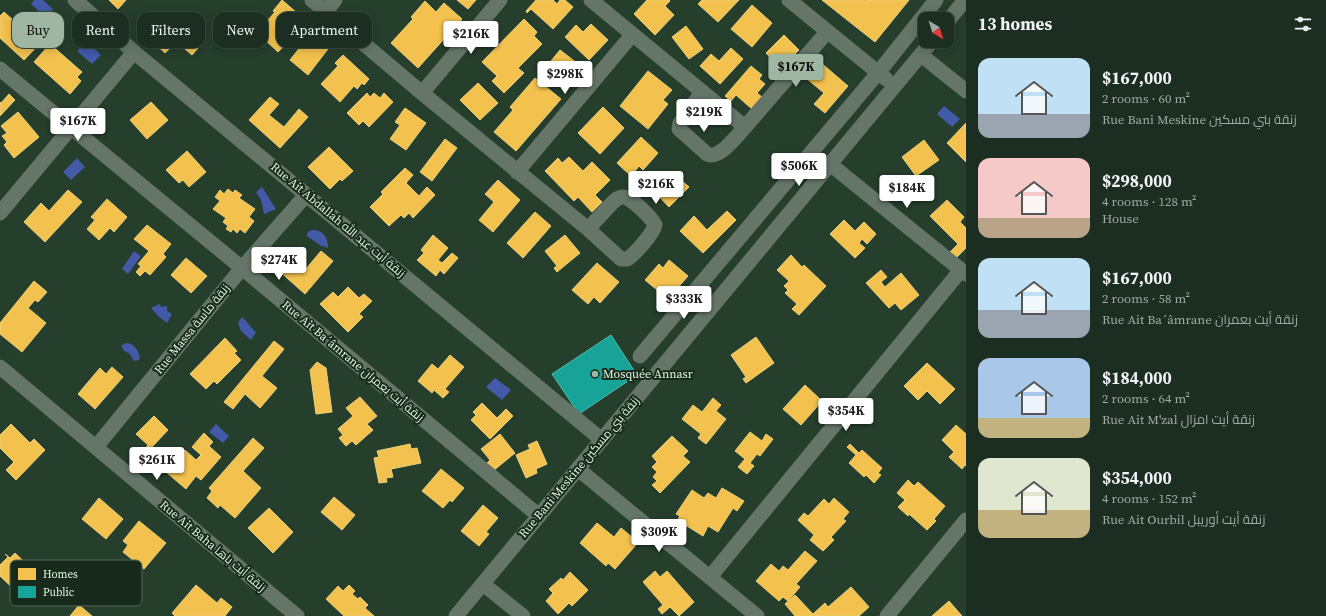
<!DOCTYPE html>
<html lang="en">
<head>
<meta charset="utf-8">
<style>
  :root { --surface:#1c2e21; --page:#25362a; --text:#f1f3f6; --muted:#a0a8a5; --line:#3a4a3f; --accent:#9eb6a2 }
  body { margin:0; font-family:"Source Serif 4",Cairo,serif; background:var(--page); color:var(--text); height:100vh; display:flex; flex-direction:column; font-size:15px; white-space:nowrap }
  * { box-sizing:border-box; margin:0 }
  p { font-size:13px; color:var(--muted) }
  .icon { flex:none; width:22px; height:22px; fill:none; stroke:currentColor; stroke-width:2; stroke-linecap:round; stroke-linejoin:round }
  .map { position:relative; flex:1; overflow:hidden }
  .sheet { display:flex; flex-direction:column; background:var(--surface); width:360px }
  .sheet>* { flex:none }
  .top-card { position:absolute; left:12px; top:12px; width:380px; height:36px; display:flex; gap:8px }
  .needle { width:26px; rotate:142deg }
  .buttons { position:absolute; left:918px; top:12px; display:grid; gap:8px }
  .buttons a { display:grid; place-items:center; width:36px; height:36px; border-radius:8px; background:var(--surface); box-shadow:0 2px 10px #0003,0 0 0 1px var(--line); font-size:20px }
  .price { position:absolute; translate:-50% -34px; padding:0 9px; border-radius:4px; background:#fff; color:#222; font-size:13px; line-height:26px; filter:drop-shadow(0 1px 2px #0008) }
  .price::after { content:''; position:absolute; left:50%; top:24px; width:12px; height:9px; margin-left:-6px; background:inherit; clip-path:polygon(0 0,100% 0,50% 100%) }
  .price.on { background:var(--accent); color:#111 }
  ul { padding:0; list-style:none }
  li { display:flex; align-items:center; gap:12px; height:100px; padding:0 12px }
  li span { display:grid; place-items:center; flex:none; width:112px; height:80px; border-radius:12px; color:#555 }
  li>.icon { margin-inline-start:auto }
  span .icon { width:48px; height:48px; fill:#fffc; stroke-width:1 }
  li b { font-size:17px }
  h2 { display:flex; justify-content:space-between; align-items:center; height:48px; padding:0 12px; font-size:17px }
  .tag { padding:0 14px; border-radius:12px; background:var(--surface); box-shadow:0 2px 10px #0003,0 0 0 1px var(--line); font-size:14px; line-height:36px }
  .tag.on { background:var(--accent); color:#111 }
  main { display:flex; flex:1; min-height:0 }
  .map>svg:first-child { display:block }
  .water { fill:#425aa8 }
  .homes { fill:#f2c14e; stroke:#ecd17a }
  .public { fill:#17a398; stroke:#53bcae }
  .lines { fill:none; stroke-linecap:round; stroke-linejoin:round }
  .minor { stroke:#657568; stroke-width:15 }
  .poi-dot { fill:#9eb6a2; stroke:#172a1b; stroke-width:1.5 }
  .labels { text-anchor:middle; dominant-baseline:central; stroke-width:4; stroke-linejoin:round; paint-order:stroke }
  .street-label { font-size:12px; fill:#dff7e2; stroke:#172a1b }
  .poi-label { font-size:12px; fill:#dff7e2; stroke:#172a1b; text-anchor:start }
  .key { fill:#172a1b; stroke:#536857; stroke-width:1 }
  .key-label { font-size:11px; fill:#dff7e2 }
</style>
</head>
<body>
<main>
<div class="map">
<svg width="966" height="616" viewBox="0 0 966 616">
  <rect width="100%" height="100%" fill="#263e2c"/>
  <!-- water -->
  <g class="water">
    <path d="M34,0H43L53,9L45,17L31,4Z"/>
    <path d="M86,41L101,55L92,64L77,51Z"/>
    <path d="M944,106L960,119L952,127L937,114Z"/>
    <path d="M77,158L85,167L71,180L63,172Z"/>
    <path d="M262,187L276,209L264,214L261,200L256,192Z"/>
    <path d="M314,230C324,231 328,238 328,248L323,246H321L307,236V234L309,231Z"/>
    <path d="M134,251L141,256L128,274L122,269Z"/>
    <path d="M159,304L162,307L167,306V311L172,314L167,323L159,317L151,308Z"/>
    <path d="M242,317C248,322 250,327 256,332L251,340L241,331L238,323Z"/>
    <path d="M126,343C134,343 138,350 140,357L139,360L134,361L129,353L124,351L121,346Z"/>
    <path d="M495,378L511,390L502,400L486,387Z"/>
    <path d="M216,424L229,436L223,443L209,432Z"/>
  </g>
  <!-- homes -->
  <g class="homes">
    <path d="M109,0H126L118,9Z"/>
    <path d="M282,0L304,19L294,31L296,33L278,52L261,36L265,32L261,28L275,12L273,11Z"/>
    <path d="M457,0H476L468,9Z"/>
    <path d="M536,0H553L557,4L560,0H565L573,7L553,29L531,9L527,13L526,11Z"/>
    <path d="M647,0H669L670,1L665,6L674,15L655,35L634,14Z"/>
    <path d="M702,0H739L718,22L698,4Z"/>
    <path d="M822,0H864L866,1L867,0H909L875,42Z"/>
    <path d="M425,1L436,12L444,3L462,19L418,68L391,43L413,19L411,17Z"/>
    <path d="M752,5L772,23L752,47L731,29Z"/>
    <path d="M4,12L24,30L29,24L45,38L24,60L0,38V16Z"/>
    <path d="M177,15L188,24L190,22L202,33L193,43L198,48L192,55L178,43L173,48L171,47L165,53L153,42Z"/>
    <path d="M524,19L537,32L534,36L542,44L518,68L524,73L504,93L492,81L497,76L482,62Z"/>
    <path d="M591,24L608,40L589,60L565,37L576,25L583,32Z"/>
    <path d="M686,26L703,49L689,59L672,37Z"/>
    <path d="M313,31L331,45L308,75L290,60Z"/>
    <path d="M784,35L799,50L795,54L802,61L787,75L766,53Z"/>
    <path d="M50,44L82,72L77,77L81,81L70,94L34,62Z"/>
    <path d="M731,48L743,59L720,84L700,66L711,54L719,61Z"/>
    <path d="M560,50L582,67L564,89L542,72Z"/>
    <path d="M343,55L369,79L364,85L362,83L357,89L354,86L340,102L321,84L338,66L335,63Z"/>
    <path d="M820,62L848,86L825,113L814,104L824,93L806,78Z"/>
    <path d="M751,66L762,75L759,79L765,84L757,93L762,97L752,109L736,95L731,101L725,96Z"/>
    <path d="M648,71L672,90L663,100L668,104L648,129L620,106Z"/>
    <path d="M535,78L561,99L516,151L494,132L513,110L510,107Z"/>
    <path d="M478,83L498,103L480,120L460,100Z"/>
    <path d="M367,93L370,97L374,93L380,98L384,93L393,102L369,127L363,121L359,125L347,113Z"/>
    <path d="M9,94L15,100L0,116V102L1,103Z"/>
    <path d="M270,97L279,104L269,115L284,127L299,109L308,117L280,148L249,120Z"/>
    <path d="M151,102L168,120L147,139L130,120Z"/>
    <path d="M603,107L624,128L600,154L578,133Z"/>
    <path d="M405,108L426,123L406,150L390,139L400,125L395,122Z"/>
    <path d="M18,112L39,137L14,158L4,145L7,142L2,136L7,133L1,126Z"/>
    <path d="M966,123V162L947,143Z"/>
    <path d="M641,137L658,153L643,170L639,166L631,176L617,163Z"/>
    <path d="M445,139L457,148L432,181L420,172Z"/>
    <path d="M924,140L939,160L916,176L902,157Z"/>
    <path d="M329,147L353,171L342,181L340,179L330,189L308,167Z"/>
    <path d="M187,151L206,172L189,187L183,180L179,183L166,170Z"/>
    <path d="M569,157L583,171L592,162L610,180L595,195L602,202L592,212L578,197L574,201L545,171L558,158L562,163Z"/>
    <path d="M405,168L413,175L406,183L419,196L427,187L435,195L413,218L409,213L404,218L401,215L389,226L370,207L383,194L381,192Z"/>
    <path d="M661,172L674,185L680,179L689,187L669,207L652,189L648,192L644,188Z"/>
    <path d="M498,180L520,200L493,232L479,220L494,202L485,194Z"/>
    <path d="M228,189L233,193L235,190L242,195L239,198L255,209L249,217L254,221L245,233L240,229L237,233L233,229L231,232L226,229L228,226L223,222L226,218L213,209L220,201L215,197L220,190L224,194Z"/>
    <path d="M68,190L82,202L45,242L24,222L41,203L49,211Z"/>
    <path d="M107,199L127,217L114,232L110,228L99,240L87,229L95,220L91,217Z"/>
    <path d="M947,200L964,217L960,222L966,228V248L956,258L950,252L958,244L930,216Z"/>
    <path d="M727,211L736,220L703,253L680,231L694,216L707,230Z"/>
    <path d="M535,212L551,226L523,258L507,243Z"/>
    <path d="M844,220L855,231L864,222L876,234L867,244L862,239L859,243L865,248L855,258L830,234Z"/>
    <path d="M147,225L171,244L163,254L166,257L150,275L145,271L140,276L136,272L141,266L138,264L149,251L134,239Z"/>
    <path d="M433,235L448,248L438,260L442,263L452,253L458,258L444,274L440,270L436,276L417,260L424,253L421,250Z"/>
    <path d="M565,235L580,253L557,272L554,268L557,266L545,251Z"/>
    <path d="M321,251L333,261L305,294L278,270L289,257L305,270Z"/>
    <path d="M791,255L802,267L804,265L826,286L799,315L792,309L797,304L785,293L788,290L784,286L789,281L777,270Z"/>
    <path d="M186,258L207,276L191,293L171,275Z"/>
    <path d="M669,260L688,276L668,299L645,280L659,264L663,268Z"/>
    <path d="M597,263L619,282L600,303L594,297L588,304L572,290Z"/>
    <path d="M881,270L887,277L881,282L885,287L901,273L919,295L901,310L895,303L889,308L866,283Z"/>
    <path d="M34,281L47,292L38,302L35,300L28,308L46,323L22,352L0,334V323Z"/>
    <path d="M348,287L359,298L364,294L372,301L359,314L363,317L348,332L320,304L333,292L338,297Z"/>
    <path d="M756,337L774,363L746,383L743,379L746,377L731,355Z"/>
    <path d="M225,338L237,351L234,353L241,360L217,384L214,381L206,389L190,374Z"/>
    <path d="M274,341L284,349L262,376L277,388L260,408L245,394L233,409L224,402Z"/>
    <path d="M450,355L464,367L445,389L449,392L443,398L434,390L432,393L418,381L432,364L438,369Z"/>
    <path d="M317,362L326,368L332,412L316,414L310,370Z"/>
    <path d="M927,363L955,389L940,404L927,391L918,400L904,386Z"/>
    <path d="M112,367L123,377L95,409L78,394L100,368L106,374Z"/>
    <path d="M805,385L822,401L801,425L783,409Z"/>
    <path d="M360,397L377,416L367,424L373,430L356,445L352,441L346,446L339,438L343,435L338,429L353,416L346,408Z"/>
    <path d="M713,398L721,405L716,411L726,419L706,444L698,438L701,434L682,419L693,405L702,412Z"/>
    <path d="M482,403L497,418L506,409L513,416L490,439L471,420L476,415L473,412Z"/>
    <path d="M154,416L168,430L151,448L153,450L148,456L143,451L148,445L136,434Z"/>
    <path d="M11,424L30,443L34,439L45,450L16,480L6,470L14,462L0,448V435Z"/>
    <path d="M956,425L966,434L965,437L966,438V466L965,465L962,469L949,457L954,452L942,440Z"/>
    <path d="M750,432L762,441L766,434L773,439L760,456L757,454L750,463L754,466L747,474L738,467L745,459L735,451Z"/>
    <path d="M204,433L213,442L209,446L221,457L201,480L196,476L186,489L166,472L185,450L196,460L201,455L192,447Z"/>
    <path d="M500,434L515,453L493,471L487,463L490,460L481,449Z"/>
    <path d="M672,436L688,451L683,456L690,462L660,493L652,485L657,481L653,477L657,472L652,467L657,462L652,456Z"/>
    <path d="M253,438L264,448L243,471L261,488L235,518L220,505L218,508L207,498L212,491L209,488Z"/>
    <path d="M537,441L547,464L536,469L537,473L526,478L516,455L530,449L528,445Z"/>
    <path d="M410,444L411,449L417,448L421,463L391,469L393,477L386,478L387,482L379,483L374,458L379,457L377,451Z"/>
    <path d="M850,444L859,453L862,450L882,468L878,473L881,475L874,483L866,475L864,477L849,463L856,455L847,447Z"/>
    <path d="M441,469L464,488L452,502L450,500L443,508L422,491Z"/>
    <path d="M908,480L914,486L918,482L945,506L934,519L936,521L927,530L909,514L908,516L898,507L905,500L897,493Z"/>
    <path d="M722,488L744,501L737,511L733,508L718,532L708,526L703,536L687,526L685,528L676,522L680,516L676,514L692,490L704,498L708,493L716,498Z"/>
    <path d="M334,497L355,515L342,530L321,512Z"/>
    <path d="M99,498L123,519L106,539L82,519Z"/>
    <path d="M834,498L849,512L843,519L846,521L831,537L834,540L823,551L810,540L814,535L798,520L804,513L808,516L824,499L829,504Z"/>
    <path d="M483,505L498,518L486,532L489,534L479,546L461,531Z"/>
    <path d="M269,508L293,532L273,553L248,528Z"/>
    <path d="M139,521L166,543L144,569L123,552L128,545L123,541Z"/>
    <path d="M597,523L614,537L621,528L632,537L636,533L642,538L615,569L608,563L606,566L580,543Z"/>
    <path d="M805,551L817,561L796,584L800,587L788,601L783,597L779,601L756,581L771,564L779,571L783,566L788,570Z"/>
    <path d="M15,553L38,575L19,594L0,576V565L8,557L5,554L10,558Z"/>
    <path d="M655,571L660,577L667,571L694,602L679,616L670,607L662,614L658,609L663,605L643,582Z"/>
    <path d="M570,572L588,590L572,606L569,603L558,614L546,601L553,593L549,589L561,578L563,580Z"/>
    <path d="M196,585L217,603L221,598L232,607L225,616H175L172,613Z"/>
    <path d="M349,585L355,591L352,594L358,599L360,597L368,605L365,608L374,616H344L326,599L338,586L343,591Z"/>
    <path d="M851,587L869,607L859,616H795L785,604L795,595L813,614L825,603L828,607Z"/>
    <path d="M949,601L962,616H932Z"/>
    <path d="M79,605L92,616H70Z"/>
  </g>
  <!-- public -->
  <path class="public" d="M611,335L637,375L579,414L552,374Z"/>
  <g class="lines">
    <!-- minor -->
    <g class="minor">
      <path d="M75,0L134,52L602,440"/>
      <path d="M312,0L422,93L588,229L621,259H627C634,255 653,234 655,225C652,218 631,197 623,197C619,197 615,200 612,203L588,229"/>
      <path d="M591,0L745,127"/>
      <path d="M789,0L886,79"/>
      <path d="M326,11L335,0"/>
      <path d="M947,22L965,0"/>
      <path d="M921,55L966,91"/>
      <path d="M0,69L242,268L539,516"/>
      <path d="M702,92L680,123L679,129L707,154C719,160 737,136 745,127L827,32"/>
      <path d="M422,93L500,0"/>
      <path d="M830,164L966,274"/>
      <path d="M517,172L632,35"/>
      <path d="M0,213L134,52"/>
      <path d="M640,356L878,73L936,0"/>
      <path d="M0,367L297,616"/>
      <path d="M96,447L242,268L306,195"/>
      <path d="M578,469L757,616"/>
      <path d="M710,577L961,270"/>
      <path d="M483,584L523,616"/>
      <path d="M456,616L932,41"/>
      <path d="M887,616L966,520"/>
    </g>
  </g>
  <!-- markers -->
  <circle class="poi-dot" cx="595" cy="374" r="4"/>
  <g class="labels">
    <!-- street labels -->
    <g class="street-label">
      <text transform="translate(338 220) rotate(40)">Rue Ait Abdallah زنقة أيت عبد الله</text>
      <text transform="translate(192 329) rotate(-51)">Rue Massa زنقة ماسة</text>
      <text transform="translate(353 361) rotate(40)">Rue Ait Ba´âmrane زنقة أيت بعمران</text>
      <text transform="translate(579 467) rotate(-50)">Rue Bani Meskine زنقة بني مسكين</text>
      <text transform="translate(213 546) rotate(40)">Rue Ait Baha زنقة أيت باها</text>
    </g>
    <!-- poi labels -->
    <g class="poi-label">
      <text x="603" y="374">Mosquée Annasr</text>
    </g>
  </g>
  <!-- legend -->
  <rect x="10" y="560" width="132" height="46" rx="6" class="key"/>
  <rect x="18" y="568" width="18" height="12" fill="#f2c14e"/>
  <rect x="18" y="586" width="18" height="12" fill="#17a398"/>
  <g class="key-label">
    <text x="43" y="578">Homes</text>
    <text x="43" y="596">Public</text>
  </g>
</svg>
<div class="buttons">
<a><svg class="needle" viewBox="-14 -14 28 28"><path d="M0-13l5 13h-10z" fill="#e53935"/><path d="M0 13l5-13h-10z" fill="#a0a8a5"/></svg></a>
</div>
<b class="price" style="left:471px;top:55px">$216K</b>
<b class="price on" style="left:796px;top:88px">$167K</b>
<b class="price" style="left:565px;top:95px">$298K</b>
<b class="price" style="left:704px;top:133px">$219K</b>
<b class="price" style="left:78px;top:142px">$167K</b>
<b class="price" style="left:799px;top:187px">$506K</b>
<b class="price" style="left:656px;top:205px">$216K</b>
<b class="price" style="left:907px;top:209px">$184K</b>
<b class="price" style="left:279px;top:281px">$274K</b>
<b class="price" style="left:684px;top:320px">$333K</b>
<b class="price" style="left:846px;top:432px">$354K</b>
<b class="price" style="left:157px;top:481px">$261K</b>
<b class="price" style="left:659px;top:553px">$309K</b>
<div class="top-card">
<a class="tag on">Buy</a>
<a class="tag">Rent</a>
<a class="tag">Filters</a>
<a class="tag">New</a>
<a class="tag">Apartment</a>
</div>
</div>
<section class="sheet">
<h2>13 homes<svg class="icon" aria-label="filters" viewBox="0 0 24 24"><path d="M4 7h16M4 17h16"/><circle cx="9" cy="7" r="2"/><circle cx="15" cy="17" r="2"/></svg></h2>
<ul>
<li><span style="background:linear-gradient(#bfe0f5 70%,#9aa5b1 0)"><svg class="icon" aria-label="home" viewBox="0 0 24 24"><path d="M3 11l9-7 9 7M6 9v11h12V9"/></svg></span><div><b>$167,000</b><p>2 rooms · 60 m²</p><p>Rue Bani Meskine زنقة بني مسكين</p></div></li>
<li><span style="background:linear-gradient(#f6c9c9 75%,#b9a48a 0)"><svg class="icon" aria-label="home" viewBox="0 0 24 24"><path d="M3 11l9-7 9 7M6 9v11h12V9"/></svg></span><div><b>$298,000</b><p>4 rooms · 128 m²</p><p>House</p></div></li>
<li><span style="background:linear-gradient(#bfe0f5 65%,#9aa5b1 0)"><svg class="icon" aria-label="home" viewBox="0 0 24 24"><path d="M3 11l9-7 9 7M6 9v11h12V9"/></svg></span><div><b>$167,000</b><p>2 rooms · 58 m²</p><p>Rue Ait Ba´âmrane زنقة أيت بعمران</p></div></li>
<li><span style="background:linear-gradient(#a9c7e8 75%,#c2b280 0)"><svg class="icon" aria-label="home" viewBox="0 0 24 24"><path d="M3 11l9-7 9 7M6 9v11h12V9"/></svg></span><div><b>$184,000</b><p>2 rooms · 64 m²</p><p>Rue Ait M'zal زنقة أيت امزال</p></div></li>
<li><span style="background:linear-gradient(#dfe7d0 65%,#c2b280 0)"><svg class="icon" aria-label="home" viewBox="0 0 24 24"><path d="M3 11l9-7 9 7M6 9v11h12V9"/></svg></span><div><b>$354,000</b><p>4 rooms · 152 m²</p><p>Rue Ait Ourbil زنقة أيت أوريبل</p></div></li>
</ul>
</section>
</main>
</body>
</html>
